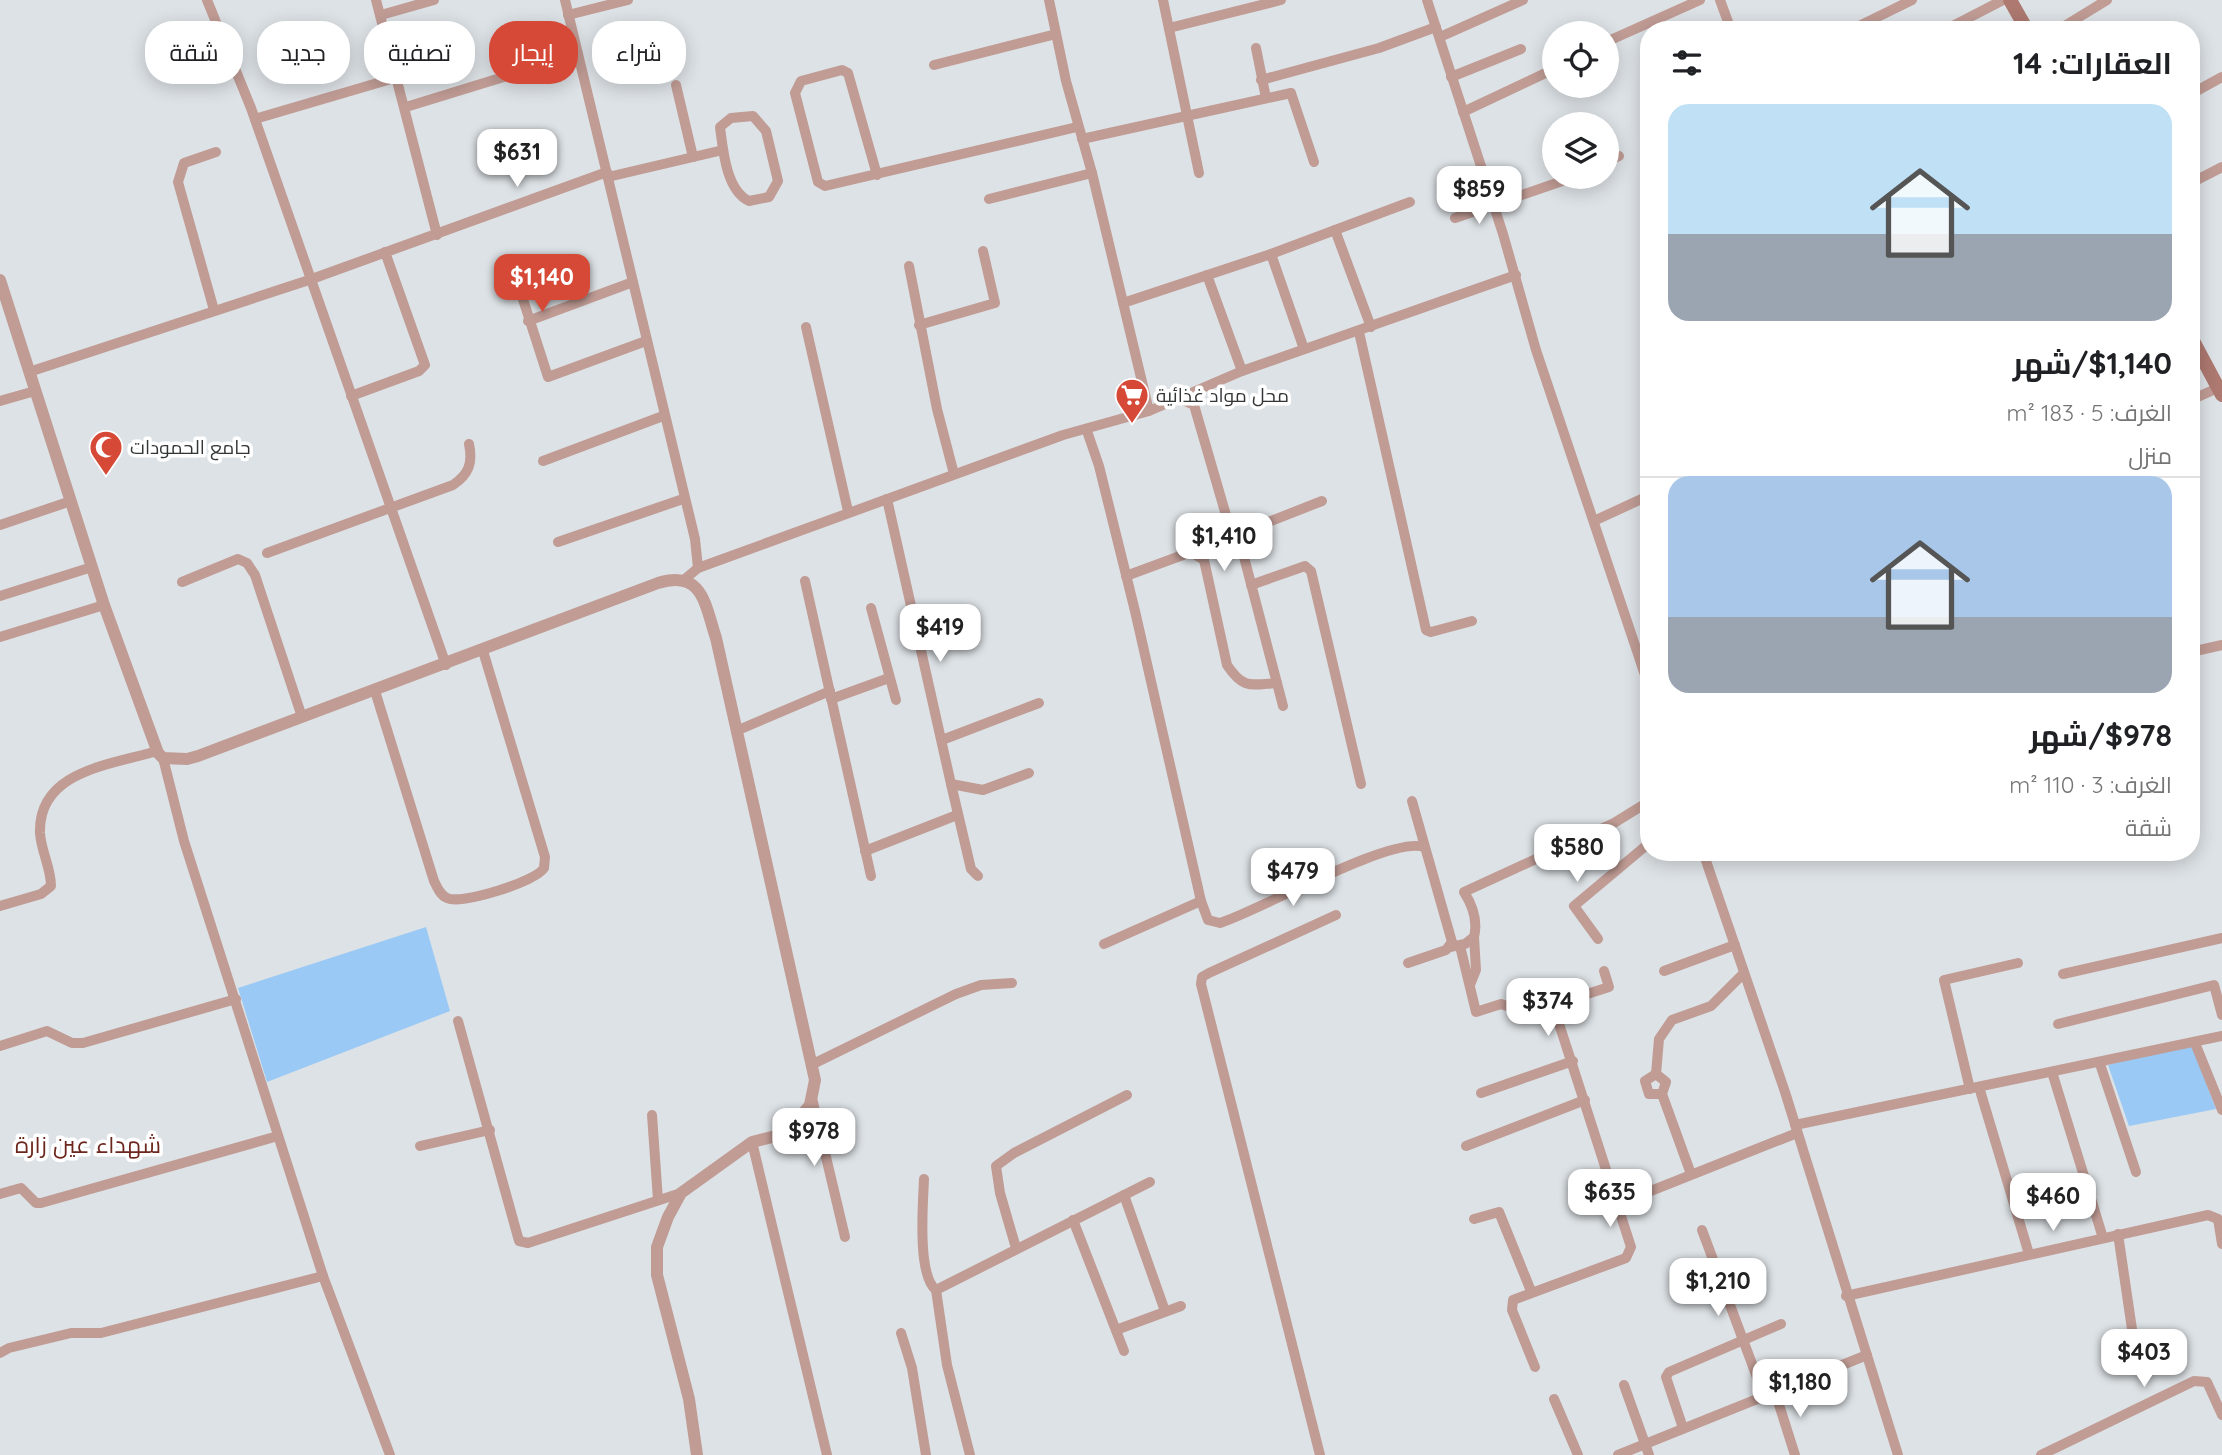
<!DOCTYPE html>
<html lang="ar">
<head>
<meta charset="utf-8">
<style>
  :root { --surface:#fff; --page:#f6f6f6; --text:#202124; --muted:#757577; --line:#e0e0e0; --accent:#d64937 }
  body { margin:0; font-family:Quicksand,Cairo,sans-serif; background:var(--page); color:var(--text); direction:rtl; height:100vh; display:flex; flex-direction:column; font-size:26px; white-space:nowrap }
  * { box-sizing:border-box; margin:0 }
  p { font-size:23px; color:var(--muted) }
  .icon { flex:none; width:38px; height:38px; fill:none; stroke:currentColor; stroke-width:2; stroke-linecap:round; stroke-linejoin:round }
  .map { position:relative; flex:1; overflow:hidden; direction:ltr }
  .drawer { position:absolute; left:1640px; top:21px; width:560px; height:840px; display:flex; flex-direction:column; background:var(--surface); border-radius:28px; box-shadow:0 4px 18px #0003; direction:rtl }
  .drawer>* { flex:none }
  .banner { position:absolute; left:21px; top:21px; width:665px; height:63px; direction:rtl; display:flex; gap:14px }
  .fabs { position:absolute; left:1542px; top:21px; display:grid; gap:14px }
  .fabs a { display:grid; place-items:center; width:77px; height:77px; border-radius:50%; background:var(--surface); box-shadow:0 4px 18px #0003; font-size:35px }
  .price { position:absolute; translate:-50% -60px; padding:0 16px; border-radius:14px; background:#fff; color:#222; font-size:23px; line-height:46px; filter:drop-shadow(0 2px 4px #0008) }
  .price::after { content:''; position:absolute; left:50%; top:42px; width:21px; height:16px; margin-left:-10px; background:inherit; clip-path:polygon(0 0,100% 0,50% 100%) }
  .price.current { background:var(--accent); color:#fff }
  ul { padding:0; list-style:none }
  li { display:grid; align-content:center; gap:14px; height:371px; padding:0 28px }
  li+li { border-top:2px solid var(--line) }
  li span { display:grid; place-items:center; height:217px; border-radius:21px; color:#555 }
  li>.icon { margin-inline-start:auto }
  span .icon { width:126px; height:126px; fill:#fffc; stroke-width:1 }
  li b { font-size:30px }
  h2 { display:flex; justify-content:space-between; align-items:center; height:84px; padding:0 28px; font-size:30px }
  .chip { padding:0 24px; border-radius:28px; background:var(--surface); box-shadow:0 4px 18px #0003; font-size:24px; line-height:63px }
  .chip.current { background:var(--accent); color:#fff }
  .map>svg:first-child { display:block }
  .green { fill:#9ac9f5 }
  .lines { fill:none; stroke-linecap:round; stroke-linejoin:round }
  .minor { stroke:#c09c95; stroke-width:10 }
  .tertiary { stroke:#c09c95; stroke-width:12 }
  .secondary { stroke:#ad7970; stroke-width:14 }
  .labels { text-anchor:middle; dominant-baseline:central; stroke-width:7; stroke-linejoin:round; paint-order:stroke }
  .poi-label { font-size:19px; fill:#333536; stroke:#fff; text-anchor:start }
  .quarter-label { font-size:23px; fill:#6b271e; stroke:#fff }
</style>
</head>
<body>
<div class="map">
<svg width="2222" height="1455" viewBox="0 0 2222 1455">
  <rect width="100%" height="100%" fill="#dde2e6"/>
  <!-- green -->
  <g class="green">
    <path d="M426,927L450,1011L267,1082L238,988Z"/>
    <path d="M2191,1044L2216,1109L2129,1126L2108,1065Z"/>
  </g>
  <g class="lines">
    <!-- minor -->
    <g class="minor">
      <path d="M207,0L251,108L446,665"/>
      <path d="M376,0L437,235"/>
      <path d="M565,0L695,539L698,568"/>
      <path d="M1049,0L1066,81L1092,173L1149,411"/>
      <path d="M1163,0L1199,173"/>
      <path d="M1427,0L1503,234L1536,350L1648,684"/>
      <path d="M1720,0L1731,30"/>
      <path d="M381,15L434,0"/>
      <path d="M568,15L628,0"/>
      <path d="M1169,28L1281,0"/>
      <path d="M1851,30L1912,0"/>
      <path d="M1945,30L2003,0"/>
      <path d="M2058,30L2107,0"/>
      <path d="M1440,37L1523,0"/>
      <path d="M1606,42L1700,0"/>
      <path d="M1256,48L1266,98"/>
      <path d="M934,65L1056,34"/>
      <path d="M1451,77L1521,49"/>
      <path d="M1261,80L1379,48L1436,27"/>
      <path d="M676,85L693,157"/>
      <path d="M2191,94L2222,77"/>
      <path d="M406,107L578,54"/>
      <path d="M1463,112L1554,69"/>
      <path d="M753,116L766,131L778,181L769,197L749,201C726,190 723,150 720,127L731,118Z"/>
      <path d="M255,119L398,77"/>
      <path d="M1082,139L1291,93L1314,162"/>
      <path d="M1606,162L1619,156"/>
      <path d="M877,175L848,73L842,70L801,81L795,93L818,182L825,186L1077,127"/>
      <path d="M608,177L723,150"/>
      <path d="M2191,183L2222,167"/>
      <path d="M989,199L1092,173"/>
      <path d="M1455,218L1574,177"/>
      <path d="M1335,230L1371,327"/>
      <path d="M1271,254L1304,349"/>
      <path d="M512,265L548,377L646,341"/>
      <path d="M909,266L937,409L954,474"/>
      <path d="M1207,275L1242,371"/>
      <path d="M1123,303L1271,254L1410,202"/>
      <path d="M214,310L178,182L184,163L216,152"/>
      <path d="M528,321L633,282"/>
      <path d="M919,325L995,303L983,251"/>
      <path d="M806,327L848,511"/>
      <path d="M1359,332L1426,630L1431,632L1472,621"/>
      <path d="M29,372L309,280L607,172"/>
      <path d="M351,396L419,371L425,365L385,252"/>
      <path d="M1176,397L1194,405L1230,529L1239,538L1283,706"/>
      <path d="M2191,400L2222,386"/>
      <path d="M0,401L35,391"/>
      <path d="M1087,431L1099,466L1135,611L1201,901L1104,944"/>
      <path d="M543,461L663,416"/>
      <path d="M887,499L951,784L983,790L1029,773"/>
      <path d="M1596,520L1648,496"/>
      <path d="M0,525L71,501"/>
      <path d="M1238,534L1322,501"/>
      <path d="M558,542L683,499"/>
      <path d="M267,553L453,485C469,474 473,463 469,444"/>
      <path d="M1126,576L1191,552L1204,560L1227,665C1243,689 1250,685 1277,683"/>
      <path d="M685,579L698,568L1063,435L1149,411L1242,371L1516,275"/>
      <path d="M805,581L871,876"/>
      <path d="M182,582L238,559L247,563L255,575L302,717"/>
      <path d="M1251,585L1305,566L1311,571L1361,784"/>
      <path d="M0,596L92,567"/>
      <path d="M871,608L896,700"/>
      <path d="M0,637L104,605"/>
      <path d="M2191,652L2222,645"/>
      <path d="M375,691L434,881C437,887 440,895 447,898C462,905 537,881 544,868L545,857L483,651"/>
      <path d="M831,699L889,678"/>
      <path d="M736,731L830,691"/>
      <path d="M942,740L1039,703"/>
      <path d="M163,758L184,841L323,1276L390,1455"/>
      <path d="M951,784L971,869L978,876"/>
      <path d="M865,851L957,815"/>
      <path d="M1703,852L1785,1092L1898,1455"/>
      <path d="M1201,901L1208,920L1220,923C1261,910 1390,836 1424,847"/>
      <path d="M0,906L41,894L51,886C51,868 41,851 40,833C38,771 110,765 157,751"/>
      <path d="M1598,939L1574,906L1648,844"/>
      <path d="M1460,946L1476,1012L1501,1004L1516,1009L1545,999L1553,1005L1631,1247L1626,1258L1513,1300L1512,1310L1535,1367"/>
      <path d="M1450,947L1465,944L1474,937C1478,921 1473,906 1464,892L1614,823L1648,802"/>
      <path d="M1408,963L1446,950L1452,942L1412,801"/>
      <path d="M1664,971L1735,945"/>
      <path d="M2063,974L2222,938"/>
      <path d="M1470,985L1476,970L1474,937"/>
      <path d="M1553,1005L1609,987L1604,971"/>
      <path d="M458,1021L519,1241L528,1243L681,1193"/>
      <path d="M2058,1024L2214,985L2222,1015"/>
      <path d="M2195,1043L2222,1110"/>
      <path d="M0,1046L47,1031L72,1043H83L236,999"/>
      <path d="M813,1064L956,994L981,985L1012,983"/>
      <path d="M2100,1064L2136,1172"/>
      <path d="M2052,1072L2103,1238"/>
      <path d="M1656,1074L1659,1039L1672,1020L1711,1006L1744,973"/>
      <path d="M1656,1074L1666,1082L1662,1094H1649L1645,1081Z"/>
      <path d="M1979,1087L2029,1254"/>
      <path d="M1970,1089L1944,980L2018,963"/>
      <path d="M1481,1093L1573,1061"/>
      <path d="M1662,1094L1691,1174"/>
      <path d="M812,1098L845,1237"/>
      <path d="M652,1115L658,1200"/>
      <path d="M1795,1125L2222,1036"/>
      <path d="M752,1142L827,1455"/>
      <path d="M420,1146L490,1130"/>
      <path d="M1466,1146L1585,1100"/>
      <path d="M924,1179C923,1204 917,1275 936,1290"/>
      <path d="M0,1194L21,1188L36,1203H41L278,1136"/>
      <path d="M1124,1195L1165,1311"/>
      <path d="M1618,1204L1797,1133"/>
      <path d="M1474,1219L1499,1212L1531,1291"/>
      <path d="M1073,1220L1124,1351"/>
      <path d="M1702,1230L1764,1396"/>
      <path d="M2118,1234L2137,1363"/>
      <path d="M1016,1248L1000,1193L996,1166L1014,1153L1127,1095"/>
      <path d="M1846,1296L2208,1215L2218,1219L2222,1244"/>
      <path d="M1116,1330L1181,1306"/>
      <path d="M901,1333L912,1368L926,1455"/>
      <path d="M0,1353L9,1348L71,1333H101L323,1276"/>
      <path d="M1624,1385L1649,1455"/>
      <path d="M1775,1392L1795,1455"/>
      <path d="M1554,1399L1578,1455"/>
      <path d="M1683,1428L1666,1377L1669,1372L1781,1324"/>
      <path d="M970,1455L947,1365L936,1290L1150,1182"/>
      <path d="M1320,1455L1201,984L1202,977L1209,973L1336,915"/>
      <path d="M1618,1455L1867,1355"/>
      <path d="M2041,1455L2194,1381L2207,1382L2222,1415"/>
    </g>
    <!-- tertiary -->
    <path class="tertiary" d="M0,280L104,605L158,753L163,758L187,759L198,756L658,583C703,569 705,605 716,638L815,1080L810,1105L790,1129L776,1136L752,1142L681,1193L668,1217L657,1247V1275L689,1399L697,1455"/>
    <!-- secondary -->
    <g class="secondary">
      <path d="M2010,0L2027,30"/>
      <path d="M2191,337L2222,395"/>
    </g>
  </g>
  <!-- icons -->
  <defs>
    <symbol id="supermarket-pin" viewBox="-11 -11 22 30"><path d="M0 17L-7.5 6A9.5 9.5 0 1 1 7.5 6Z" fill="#d64937" stroke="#fff"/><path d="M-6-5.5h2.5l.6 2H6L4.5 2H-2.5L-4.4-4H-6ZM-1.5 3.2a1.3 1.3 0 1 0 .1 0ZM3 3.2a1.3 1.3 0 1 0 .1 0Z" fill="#fff"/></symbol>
    <symbol id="mosque-pin" viewBox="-11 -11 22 30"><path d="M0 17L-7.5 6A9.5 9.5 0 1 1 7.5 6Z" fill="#d64937" stroke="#fff"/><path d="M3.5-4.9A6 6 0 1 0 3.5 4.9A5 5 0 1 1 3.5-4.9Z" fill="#fff"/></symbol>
  </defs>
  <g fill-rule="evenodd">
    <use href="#supermarket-pin" x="1113" y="376" width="38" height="52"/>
    <use href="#mosque-pin" x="87" y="428" width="38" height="52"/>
  </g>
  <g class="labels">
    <!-- poi labels -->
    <g class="poi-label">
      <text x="1156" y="395">محل مواد غذائية</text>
      <text x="130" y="447">جامع الحمودات</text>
    </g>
    <!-- quarter labels -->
    <g class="quarter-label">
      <text x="88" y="1144">شهداء عين زارة</text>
    </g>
  </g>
</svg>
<div class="fabs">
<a><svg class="icon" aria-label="locate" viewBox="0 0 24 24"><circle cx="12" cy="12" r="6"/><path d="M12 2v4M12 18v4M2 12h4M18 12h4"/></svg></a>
<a><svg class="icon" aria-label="layers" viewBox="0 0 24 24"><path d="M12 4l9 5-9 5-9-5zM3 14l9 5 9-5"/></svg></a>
</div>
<b class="price" style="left:517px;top:189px">$631</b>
<b class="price" style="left:1479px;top:226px">$859</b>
<b class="price current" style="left:542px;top:314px">$1,140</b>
<b class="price" style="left:1224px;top:573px">$1,410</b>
<b class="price" style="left:940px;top:664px">$419</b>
<b class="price" style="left:1577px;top:884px">$580</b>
<b class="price" style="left:1293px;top:908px">$479</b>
<b class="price" style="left:1548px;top:1038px">$374</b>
<b class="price" style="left:814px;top:1168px">$978</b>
<b class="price" style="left:1610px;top:1229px">$635</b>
<b class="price" style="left:2053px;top:1233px">$460</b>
<b class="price" style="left:1718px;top:1318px">$1,210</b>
<b class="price" style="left:2144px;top:1389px">$403</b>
<b class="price" style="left:1800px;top:1419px">$1,180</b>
<div class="banner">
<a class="chip">شراء</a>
<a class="chip current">إيجار</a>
<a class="chip">تصفية</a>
<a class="chip">جديد</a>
<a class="chip">شقة</a>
</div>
<section class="drawer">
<h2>العقارات: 14<svg class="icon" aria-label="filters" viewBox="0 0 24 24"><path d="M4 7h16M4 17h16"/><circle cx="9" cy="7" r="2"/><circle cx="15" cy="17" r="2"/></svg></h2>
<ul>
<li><span style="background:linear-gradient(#bfe0f5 60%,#9aa5b1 0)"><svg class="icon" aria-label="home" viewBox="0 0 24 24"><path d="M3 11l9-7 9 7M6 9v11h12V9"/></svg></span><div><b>$1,140/شهر</b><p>الغرف: 5 · 183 m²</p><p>منزل</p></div></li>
<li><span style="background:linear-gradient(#a9c7e8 65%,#9aa5b1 0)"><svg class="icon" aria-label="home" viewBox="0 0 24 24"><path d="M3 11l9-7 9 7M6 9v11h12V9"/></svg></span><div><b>$978/شهر</b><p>الغرف: 3 · 110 m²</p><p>شقة</p></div></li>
</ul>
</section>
</div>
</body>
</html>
